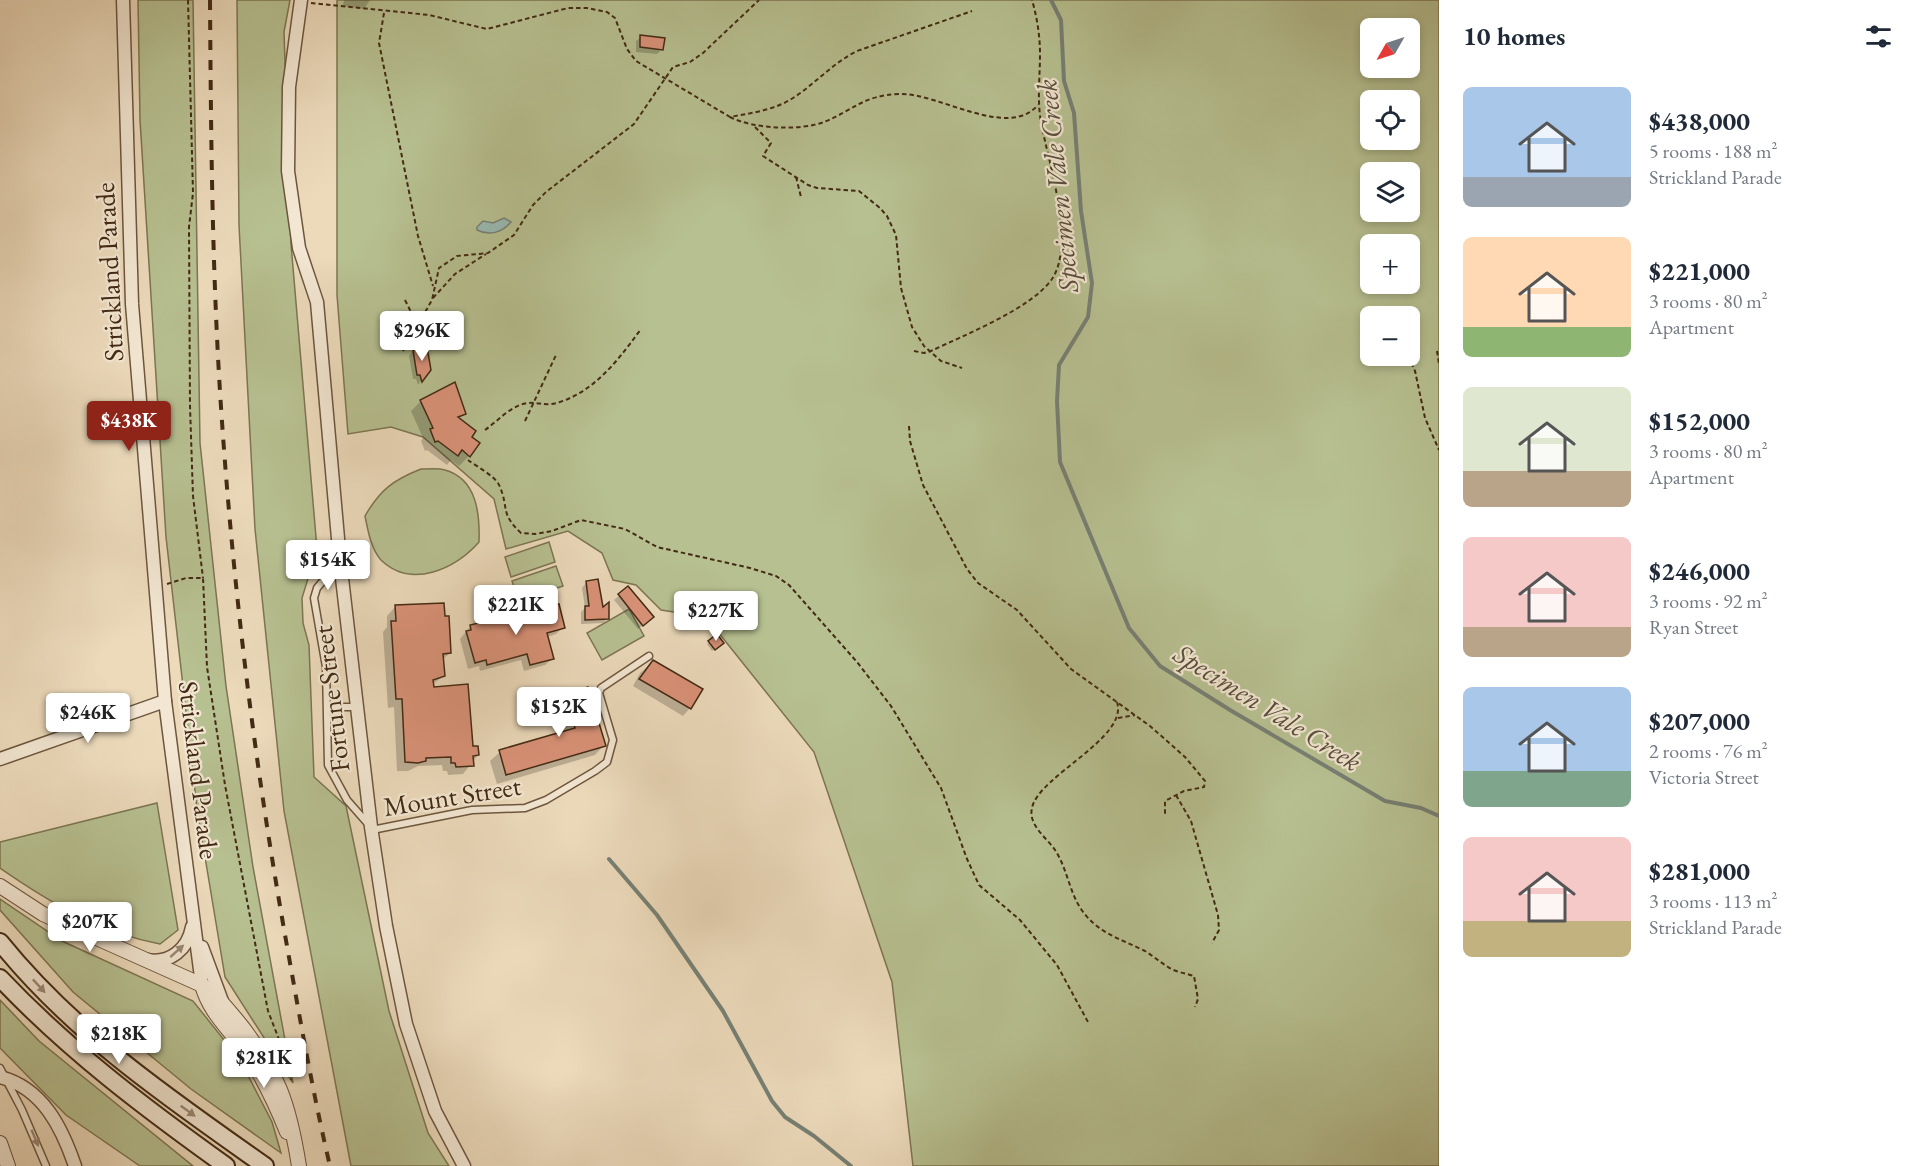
<!DOCTYPE html>
<html lang="en">
<head>
<meta charset="utf-8">
<style>
  :root { --surface:#fff; --page:#f6f6f7; --text:#1f2937; --muted:#747a83; --accent:#8f2418 }
  body { margin:0; font-family:"EB Garamond",serif; background:var(--page); color:var(--text); height:100vh; display:flex; flex-direction:column; font-size:22px; white-space:nowrap }
  * { box-sizing:border-box; margin:0 }
  p { font-size:20px; color:var(--muted) }
  .icon { flex:none; width:33px; height:33px; fill:none; stroke:currentColor; stroke-width:2; stroke-linecap:round; stroke-linejoin:round }
  .map { position:relative; flex:1; overflow:hidden }
  .details { display:flex; flex-direction:column; background:var(--surface); width:480px }
  .details>* { flex:none }
  .needle { width:39px; rotate:231deg }
  .controls { position:absolute; left:1360px; top:18px; display:grid; gap:12px }
  .controls a { display:grid; place-items:center; width:60px; height:60px; border-radius:9px; background:var(--surface); box-shadow:0 3px 9px #0003; font-size:30px }
  .price { position:absolute; translate:-50% -51px; padding:0 14px; border-radius:6px; background:#fff; color:#222; font-size:20px; line-height:39px; filter:drop-shadow(0 2px 3px #0008) }
  .price::after { content:''; position:absolute; left:50%; top:36px; width:18px; height:14px; margin-left:-9px; background:inherit; clip-path:polygon(0 0,100% 0,50% 100%) }
  .price.on { background:var(--accent); color:#fff }
  ul { padding:0; list-style:none }
  li { display:flex; align-items:center; gap:18px; height:150px; padding:0 24px }
  li span { display:grid; place-items:center; flex:none; width:168px; height:120px; border-radius:9px; color:#555 }
  li>.icon { margin-inline-start:auto }
  span .icon { width:72px; height:72px; fill:#fffc; stroke-width:1 }
  li b { font-size:26px }
  h2 { display:flex; justify-content:space-between; align-items:center; height:72px; padding:0 24px; font-size:26px }
  main { display:flex; flex:1; min-height:0 }
  .map>svg:first-child { display:block }
  .green { fill:#b7c091; stroke:#7d7552; stroke-width:1.5; fill-rule:evenodd }
  .water { fill:#99bab4; stroke:#778074; stroke-width:1.5 }
  .shadow { fill:#0003 }
  .lines { fill:none; stroke-linecap:round; stroke-linejoin:round }
  .stream { stroke:#778074; stroke-width:4 }
  .building { fill:#da9278; stroke:#432a14; stroke-width:1.5 }
  .service-casing { stroke:#6d563e; stroke-width:9 }
  .minor-casing { stroke:#6d563e; stroke-width:15 }
  .tertiary-casing { stroke:#6d563e; stroke-width:16 }
  .secondary-casing { stroke:#432a14; stroke-width:20 }
  .path { stroke:#432a14; stroke-width:2; stroke-dasharray:4.5 3; stroke-linecap:butt }
  .service { stroke:#f3e7d3; stroke-width:6 }
  .minor { stroke:#f3e7d3; stroke-width:12 }
  .tertiary { stroke:#f3e7d3; stroke-width:14 }
  .secondary { stroke:#f3e7d3; stroke-width:16 }
  .rail { stroke:#432a14; stroke-width:4; stroke-dasharray:10 10; stroke-linecap:butt }
  .oneway { fill:#9b8874 }
  .labels { text-anchor:middle; dominant-baseline:central; stroke-width:4.5; stroke-linejoin:round; paint-order:stroke }
  .street-label { font-size:27px; fill:#432a14; stroke:#f3e7d3 }
  .water-label { font-size:28px; font-style:italic; fill:#584e3c; stroke:#f3e7d3 }
</style>
</head>
<body>
<main>
<div class="map">
<svg width="1439" height="1166" viewBox="0 0 1439 1166">
  <rect width="100%" height="100%" fill="#ecdabb"/>
  <filter id="stains"><feTurbulence type="fractalNoise" baseFrequency=".00333" numOctaves="4"/><feColorMatrix values="0 0 0 0 .2 0 0 0 0 .09 0 0 0 0 .02 0 0 0 .5 -.17"/></filter>
  <radialGradient id="worn" r=".72"><stop offset=".6" stop-color="#630" stop-opacity="0"/><stop offset="1" stop-color="#630" stop-opacity=".3"/></radialGradient>
  <!-- green -->
  <g class="green">
    <path d="M138,0H193L200,443L226,686L253,867L293,1083L225,977L197,809L166,537L140,120Z"/>
    <path d="M237,0H290L284,32L291,244L317,549L302,598L303,623L309,645L314,777L346,806L389,1011L428,1133L449,1166H351L284,811L255,529L239,225Z"/>
    <path d="M337,0H1439V1166H913L892,982L814,752L706,617L661,610L636,585L613,580L602,553L568,531L506,549L494,499L423,437L391,427L348,434L337,295ZM1371,28H1410V68H1371ZM1371,100H1410V140H1371ZM1371,172H1410V212H1371ZM1371,244H1410V284H1371ZM1371,316H1410V356H1371Z"/>
    <path d="M421,469C429,469 438,468 445,470C477,479 480,514 479,542C456,568 412,590 381,560C371,549 368,531 365,516C380,490 393,480 421,469Z"/>
    <path d="M549,542L555,562L511,577L505,557Z"/>
    <path d="M556,566L563,586L519,601L512,581Z"/>
    <path d="M629,609L644,636L602,660L587,633Z"/>
    <path d="M157,803L178,930L160,944C101,933 49,902 0,868V842Z"/>
    <path d="M0,899L62,941L193,1001L240,1060L272,1122L281,1153L191,1089L73,992L0,910Z"/>
    <path d="M0,1000L39,1041L193,1166H140L66,1115L0,1048Z"/>
  </g>
  <!-- water -->
  <path class="water" d="M504,218L511,222C502,233 489,236 477,230V227L483,221L493,223Z"/>
  <!-- shadow -->
  <g class="shadow">
    <path d="M344,0H370L364,9L343,6Z"/>
    <path d="M641,37L662,49L657,54L636,52V41Z"/>
    <path d="M413,351L429,370L418,385L416,379H413L409,356Z"/>
    <path d="M421,401L465,413L458,419L470,437L469,456L459,466L451,460L447,465L427,450L425,451L421,441L423,438L411,411Z"/>
    <path d="M586,583L608,618L603,623L581,624V612L585,608L582,588Z"/>
    <path d="M628,588L647,622L638,629L614,600Z"/>
    <path d="M395,607L450,653L442,660L443,676L432,685L478,755L463,774L448,775L447,771H443L442,765L418,766L408,771H397L394,707L388,708L383,632L387,627V616Z"/>
    <path d="M470,627H563L556,634L547,637L552,659L545,665L524,671L521,660L480,671L479,666L468,669L460,639Z"/>
    <path d="M717,636L722,643L712,651L707,644Z"/>
    <path d="M653,662L690,708L683,716L633,686L640,673Z"/>
    <path d="M587,689L604,745L595,755L497,784L490,761L500,752L564,733L556,705L566,696Z"/>
  </g>
  <g class="lines">
    <!-- stream -->
    <g class="stream">
      <path d="M1051,0L1061,20L1064,81L1074,113L1081,211L1092,283L1088,317L1059,365L1057,401L1060,462L1129,628L1160,666L1230,710L1385,801L1421,808L1439,816"/>
      <path d="M609,859L657,915L723,1011L772,1101L785,1117L814,1136L851,1166"/>
    </g>
  </g>
  <!-- building -->
  <g class="building">
    <path d="M640,35L665,38L663,50L640,47Z"/>
    <path d="M427,347L431,370L422,382L420,375H417L413,350Z"/>
    <path d="M455,382L466,414L458,417L476,431L472,437L480,443L470,457L462,450L458,456L438,441L435,442L430,429L433,428L420,400Z"/>
    <path d="M598,579L603,607L609,602V619L585,620V606H589L586,581Z"/>
    <path d="M628,586L654,617L643,626L618,594Z"/>
    <path d="M444,603L445,616H449L451,653L443,654L445,676L433,680L434,687L468,684L473,746H478L479,755L473,756L474,766L456,767L455,763H451V757L426,758V761L418,763L405,762L402,699H396L391,621H396L395,605Z"/>
    <path d="M559,604L565,628L547,633L554,659L530,665L527,654L487,665L486,660L475,663L466,631L471,630L470,625Z"/>
    <path d="M717,634L724,643L715,650L708,641Z"/>
    <path d="M653,660L703,689L691,709L639,679Z"/>
    <path d="M588,687L606,746L506,775L499,750L575,728L565,694Z"/>
  </g>
  <g class="lines">
    <defs>
      <g id="service">
        <path d="M339,562L317,588L314,598L326,667L328,765L347,800L369,825"/>
        <path d="M328,707H355"/>
        <path d="M372,830L472,810L525,808L546,800L595,771L607,762L613,740L599,693L601,688L649,656"/>
        <path d="M0,1068L22,1110L46,1166"/>
      </g>
      <g id="minor">
        <path d="M123,0L132,304L165,701L202,985"/>
        <path d="M301,0L289,87L288,171L299,248L317,302L340,561L371,827L386,926L406,1024L435,1111L464,1166"/>
        <path d="M0,759L165,701"/>
        <path d="M202,947L222,1001"/>
        <path d="M147,960C170,964 188,949 192,927"/>
        <path d="M0,1077C43,1088 62,1128 75,1166"/>
      </g>
      <g id="tertiary">
        <path d="M0,886L43,914L202,985C217,995 228,1010 240,1024C279,1074 289,1104 299,1166"/>
        <path d="M202,985C210,1014 230,1029 247,1054C264,1078 276,1105 287,1132"/>
        <path d="M0,1143L8,1166"/>
      </g>
      <g id="secondary">
        <path d="M0,942C74,1034 170,1099 265,1166"/>
        <path d="M0,978C68,1050 145,1108 226,1166"/>
      </g>
    </defs>
    <!-- service casing -->
    <use href="#service" class="service-casing"/>
    <!-- minor casing -->
    <use href="#minor" class="minor-casing"/>
    <!-- tertiary casing -->
    <use href="#tertiary" class="tertiary-casing"/>
    <!-- secondary casing -->
    <use href="#secondary" class="secondary-casing"/>
    <!-- path -->
    <g class="path">
      <path d="M188,0L193,193L189,227L190,406L193,496L203,578"/>
      <path d="M311,3L429,15L487,29L568,8H587L607,12L615,18L627,49L636,61L730,117C751,113 775,110 793,98C816,83 833,63 857,51L972,11"/>
      <path d="M384,13L379,43L418,236L433,286"/>
      <path d="M730,117C753,129 800,131 824,122C854,110 863,95 900,94C939,93 1008,140 1038,105"/>
      <path d="M755,127L771,143L763,156L808,185L817,188L859,191L880,208L887,216L896,235L901,288L912,327L924,346L941,361L962,368"/>
      <path d="M796,177L801,197"/>
      <path d="M433,298L455,274L486,254"/>
      <path d="M405,300L411,312L410,338"/>
      <path d="M1378,315L1380,316"/>
      <path d="M403,351L432,300L439,268L457,256L488,253L514,235L533,205L546,192L634,124L673,67L690,62L703,53L759,0"/>
      <path d="M914,351L924,353L931,351C964,335 1031,309 1052,279C1076,243 1048,162 1041,122C1037,100 1040,77 1040,54C1040,36 1037,17 1032,0"/>
      <path d="M1437,351L1439,364"/>
      <path d="M1408,356L1415,371L1425,418L1439,450"/>
      <path d="M525,421L556,355"/>
      <path d="M909,426L910,441L923,485L967,569L978,583L1017,610L1071,669L1150,726L1185,757L1205,781L1204,787L1184,791L1165,801V816"/>
      <path d="M485,430C498,421 511,405 528,403C540,402 545,407 560,402C596,390 619,359 641,329"/>
      <path d="M468,460C477,467 496,476 500,487C509,509 500,513 521,533L535,534L552,531L581,520L625,529L657,547L750,568L776,576L789,585L857,662L891,706L941,788L967,859L979,885L1020,920L1057,965L1088,1022"/>
      <path d="M167,584L186,578H203L207,667L225,785L268,1011L285,1055L291,1080"/>
      <path d="M1117,702C1129,738 1038,776 1032,808C1028,825 1046,837 1055,850C1067,868 1069,891 1081,909C1097,933 1121,939 1145,951C1153,956 1160,962 1168,967C1175,972 1185,973 1194,976L1198,999L1195,1007"/>
      <path d="M1118,718L1135,715"/>
      <path d="M1176,795L1191,821L1218,915L1219,930L1212,943"/>
    </g>
    <!-- service -->
    <use href="#service" class="service"/>
    <!-- minor -->
    <use href="#minor" class="minor"/>
    <!-- tertiary -->
    <use href="#tertiary" class="tertiary"/>
    <!-- secondary -->
    <use href="#secondary" class="secondary"/>
    <!-- rail -->
    <path class="rail" d="M210,0C211,136 212,272 221,407C233,588 255,768 287,946C300,1019 313,1094 330,1166"/>
  </g>
  <!-- one-way arrows -->
  <defs><path id="oneway-solid" d="M-6-.8H1V-3.2L6.5 0L1 3.2V.8H-6Z" transform="scale(1.5)"/></defs>
  <g class="oneway">
    <use href="#oneway-solid" transform="translate(177 951) rotate(-42)"/>
    <use href="#oneway-solid" transform="translate(39 986) rotate(47)"/>
    <use href="#oneway-solid" transform="translate(188 1111) rotate(36)"/>
    <use href="#oneway-solid" transform="translate(35 1138) rotate(67)"/>
  </g>
  <g class="labels">
    <!-- street labels -->
    <g class="street-label">
      <text transform="translate(109 272) rotate(-93)">Strickland Parade</text>
      <text transform="translate(331 699) rotate(-97)">Fortune Street</text>
      <text transform="translate(199 770) rotate(83)">Strickland Parade</text>
      <text transform="translate(452 796) rotate(-9)">Mount Street</text>
    </g>
    <!-- water labels -->
    <g class="water-label">
      <text transform="translate(1057 186) rotate(-96)">Specimen Vale Creek</text>
      <text transform="translate(1268 707) rotate(32)">Specimen Vale Creek</text>
    </g>
  </g>
  <rect width="100%" height="100%" filter="url(#stains)"/>
  <rect width="100%" height="100%" fill="url(#worn)"/>
</svg>
<div class="controls">
<a><svg class="needle" viewBox="-14 -14 28 28"><path d="M0-13l5 13h-10z" fill="#e53935"/><path d="M0 13l5-13h-10z" fill="#747a83"/></svg></a>
<a><svg class="icon" aria-label="locate" viewBox="0 0 24 24"><circle cx="12" cy="12" r="6"/><path d="M12 2v4M12 18v4M2 12h4M18 12h4"/></svg></a>
<a><svg class="icon" aria-label="layers" viewBox="0 0 24 24"><path d="M12 4l9 5-9 5-9-5zM3 14l9 5 9-5"/></svg></a>
<a>+</a>
<a>−</a>
</div>
<b class="price" style="left:422px;top:362px">$296K</b>
<b class="price on" style="left:129px;top:452px">$438K</b>
<b class="price" style="left:328px;top:591px">$154K</b>
<b class="price" style="left:516px;top:636px">$221K</b>
<b class="price" style="left:716px;top:642px">$227K</b>
<b class="price" style="left:559px;top:738px">$152K</b>
<b class="price" style="left:88px;top:744px">$246K</b>
<b class="price" style="left:90px;top:953px">$207K</b>
<b class="price" style="left:119px;top:1065px">$218K</b>
<b class="price" style="left:264px;top:1089px">$281K</b>
</div>
<section class="details">
<h2>10 homes<svg class="icon" aria-label="filters" viewBox="0 0 24 24"><path d="M4 7h16M4 17h16"/><circle cx="9" cy="7" r="2"/><circle cx="15" cy="17" r="2"/></svg></h2>
<ul>
<li><span style="background:linear-gradient(#a9c7e8 75%,#9aa5b1 0)"><svg class="icon" aria-label="home" viewBox="0 0 24 24"><path d="M3 11l9-7 9 7M6 9v11h12V9"/></svg></span><div><b>$438,000</b><p>5 rooms · 188 m²</p><p>Strickland Parade</p></div></li>
<li><span style="background:linear-gradient(#ffd9b3 75%,#8fb573 0)"><svg class="icon" aria-label="home" viewBox="0 0 24 24"><path d="M3 11l9-7 9 7M6 9v11h12V9"/></svg></span><div><b>$221,000</b><p>3 rooms · 80 m²</p><p>Apartment</p></div></li>
<li><span style="background:linear-gradient(#dfe7d0 70%,#b9a48a 0)"><svg class="icon" aria-label="home" viewBox="0 0 24 24"><path d="M3 11l9-7 9 7M6 9v11h12V9"/></svg></span><div><b>$152,000</b><p>3 rooms · 80 m²</p><p>Apartment</p></div></li>
<li><span style="background:linear-gradient(#f6c9c9 75%,#b9a48a 0)"><svg class="icon" aria-label="home" viewBox="0 0 24 24"><path d="M3 11l9-7 9 7M6 9v11h12V9"/></svg></span><div><b>$246,000</b><p>3 rooms · 92 m²</p><p>Ryan Street</p></div></li>
<li><span style="background:linear-gradient(#a9c7e8 70%,#7fa58c 0)"><svg class="icon" aria-label="home" viewBox="0 0 24 24"><path d="M3 11l9-7 9 7M6 9v11h12V9"/></svg></span><div><b>$207,000</b><p>2 rooms · 76 m²</p><p>Victoria Street</p></div></li>
<li><span style="background:linear-gradient(#f6c9c9 70%,#c2b280 0)"><svg class="icon" aria-label="home" viewBox="0 0 24 24"><path d="M3 11l9-7 9 7M6 9v11h12V9"/></svg></span><div><b>$281,000</b><p>3 rooms · 113 m²</p><p>Strickland Parade</p></div></li>
</ul>
</section>
</main>
</body>
</html>
